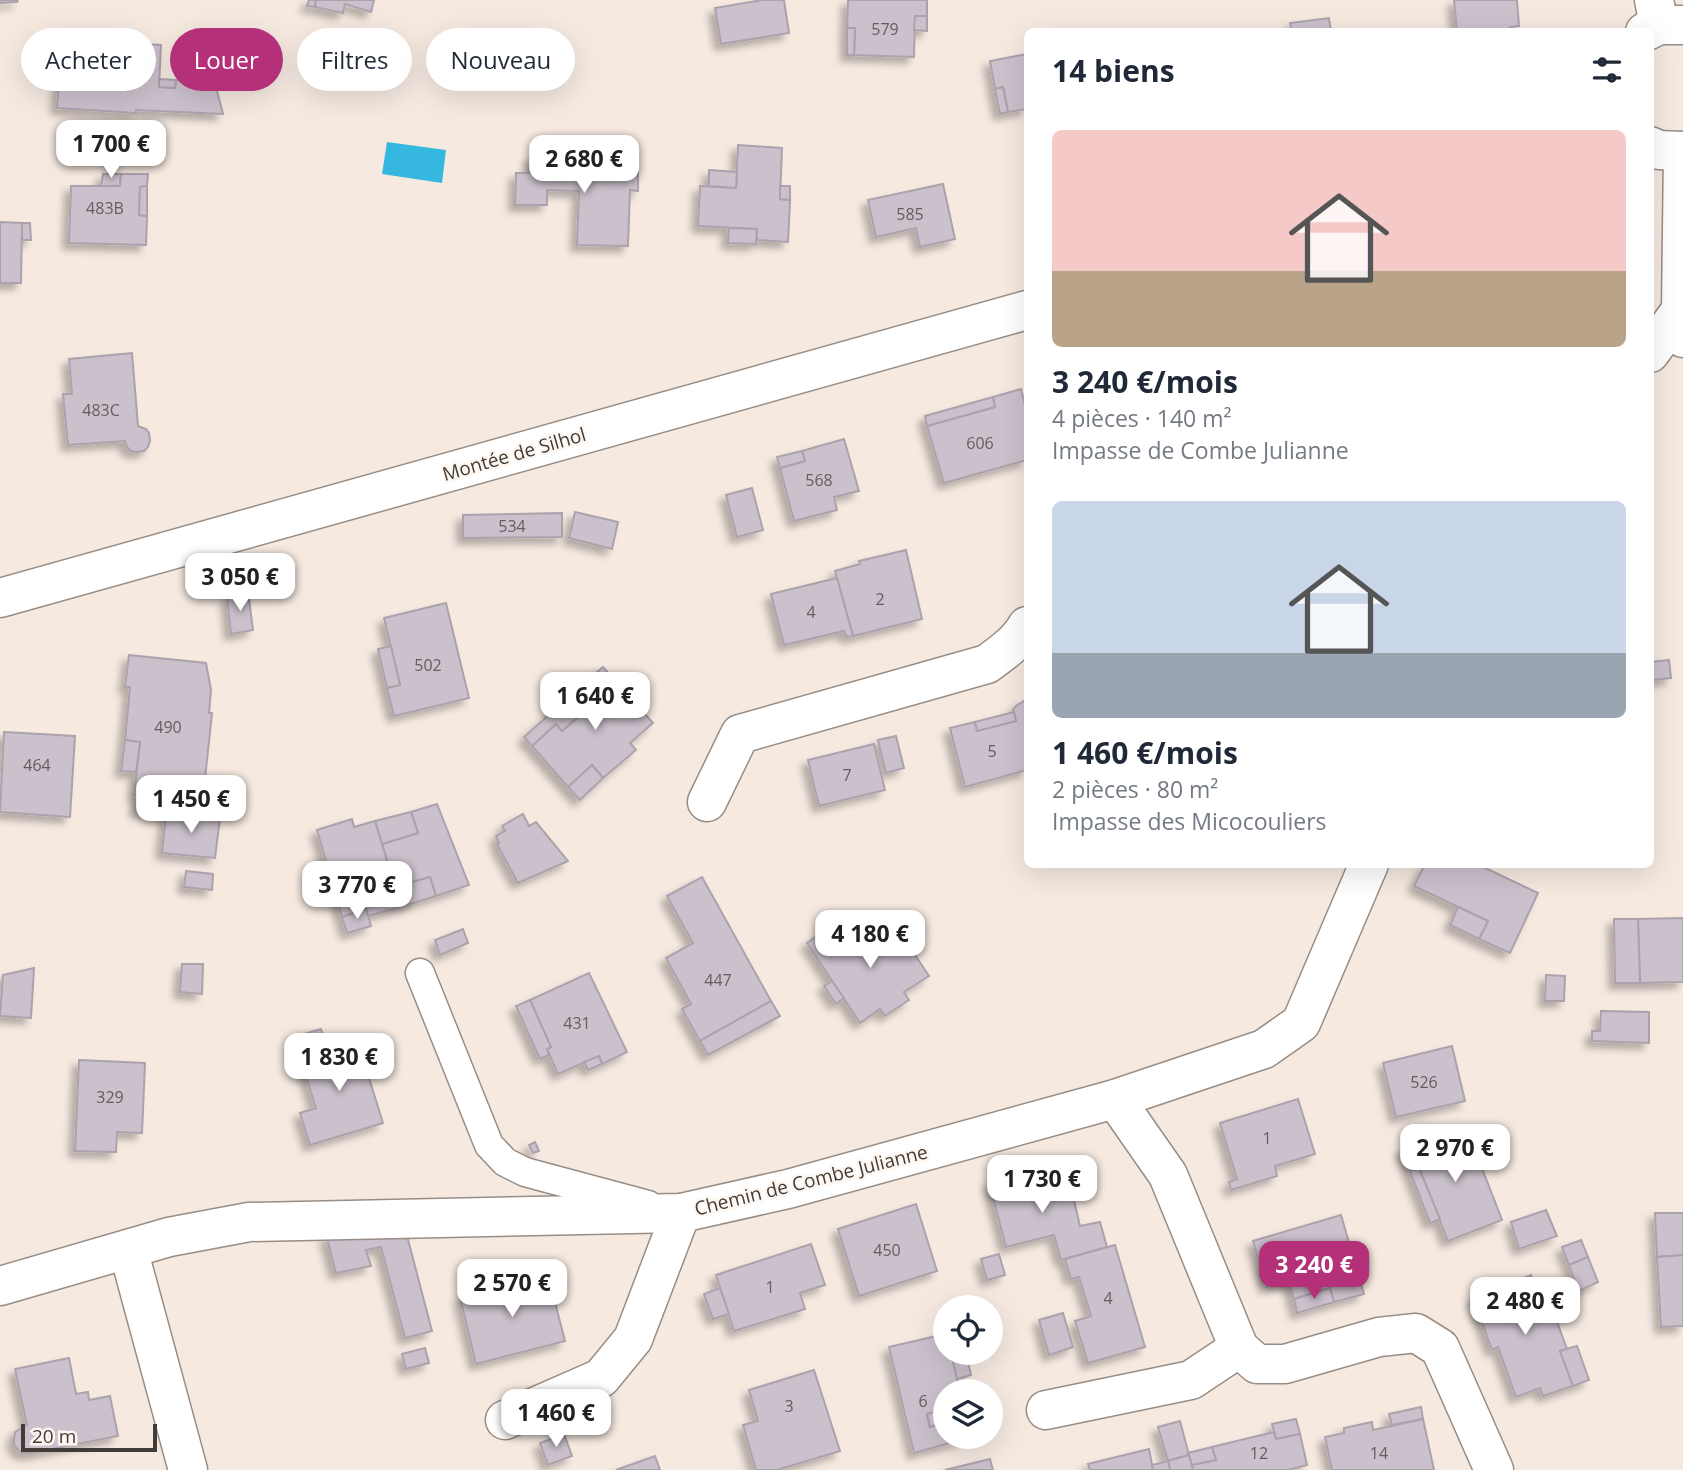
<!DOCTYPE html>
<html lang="fr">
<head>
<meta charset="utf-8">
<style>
  :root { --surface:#fff; --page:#f6f6f7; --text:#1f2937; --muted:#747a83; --accent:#b4317a }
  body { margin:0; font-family:"Open Sans",sans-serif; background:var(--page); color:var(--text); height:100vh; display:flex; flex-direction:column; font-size:26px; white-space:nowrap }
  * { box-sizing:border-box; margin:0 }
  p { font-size:23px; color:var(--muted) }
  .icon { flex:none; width:38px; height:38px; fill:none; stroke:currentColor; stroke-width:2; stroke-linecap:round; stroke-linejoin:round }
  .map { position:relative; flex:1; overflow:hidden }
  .details { position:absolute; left:1024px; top:28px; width:630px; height:840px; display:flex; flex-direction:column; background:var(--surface); border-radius:10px; box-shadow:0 7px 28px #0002 }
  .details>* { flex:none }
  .guide { position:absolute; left:21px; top:28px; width:665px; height:63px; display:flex; gap:14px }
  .buttons { position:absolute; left:933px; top:1295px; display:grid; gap:14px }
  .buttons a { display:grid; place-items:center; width:70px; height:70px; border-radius:50%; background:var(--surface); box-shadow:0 7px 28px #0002; font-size:35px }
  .scale { position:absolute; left:21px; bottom:18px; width:136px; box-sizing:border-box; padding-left:7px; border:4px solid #413c38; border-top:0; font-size:19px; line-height:24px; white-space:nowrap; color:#413c38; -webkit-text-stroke:5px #fef7f1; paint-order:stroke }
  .price { position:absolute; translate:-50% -60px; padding:0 16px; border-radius:14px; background:#fff; color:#222; font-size:23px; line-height:46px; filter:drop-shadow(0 2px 4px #0008) }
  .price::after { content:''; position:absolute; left:50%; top:42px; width:21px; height:16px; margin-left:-10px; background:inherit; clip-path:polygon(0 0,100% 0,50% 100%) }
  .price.on { background:var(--accent); color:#fff }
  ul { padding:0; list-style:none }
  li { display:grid; align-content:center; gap:14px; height:371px; padding:0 28px }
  li span { display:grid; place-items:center; height:217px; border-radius:10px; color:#555 }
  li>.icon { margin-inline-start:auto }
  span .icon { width:126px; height:126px; fill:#fffc; stroke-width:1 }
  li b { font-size:30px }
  h2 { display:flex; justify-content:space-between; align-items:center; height:84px; padding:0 28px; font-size:30px }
  .pill { padding:0 24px; border-radius:32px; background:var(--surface); box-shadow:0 7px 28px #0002; font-size:24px; line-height:63px }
  .pill.on { background:var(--accent); color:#fff }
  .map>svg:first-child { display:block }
  .water { fill:#36b7df }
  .building { fill:#cbc1cc; stroke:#aba2ac; stroke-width:2; filter:url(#shadow) }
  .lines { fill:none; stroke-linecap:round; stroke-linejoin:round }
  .service-casing { stroke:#988d85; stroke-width:31 }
  .minor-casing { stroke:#988d85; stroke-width:41 }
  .tertiary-casing { stroke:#988d85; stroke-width:41 }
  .secondary-casing { stroke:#988d85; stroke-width:41 }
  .service { stroke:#fff; stroke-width:28 }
  .minor { stroke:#fff; stroke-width:38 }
  .tertiary { stroke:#fff; stroke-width:38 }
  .secondary { stroke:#fff; stroke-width:38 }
  .labels { text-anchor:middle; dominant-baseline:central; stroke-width:5; stroke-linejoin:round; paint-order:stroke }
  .number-label { font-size:16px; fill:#645d5d }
  .street-label { font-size:19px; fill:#413c38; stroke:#fef7f1 }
</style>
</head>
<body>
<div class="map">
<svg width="1683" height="1470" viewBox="0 0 1683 1470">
  <defs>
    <filter id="shadow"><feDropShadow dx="-6" dy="6" stdDeviation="3.5" flood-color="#0004"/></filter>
  </defs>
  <rect width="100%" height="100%" fill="#f5e9e0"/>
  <!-- water -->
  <g class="water">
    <path d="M327,40L375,50L378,58L374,83L322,79V76L312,58L313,53L325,45Z"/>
    <path d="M387,142L446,150L442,183L382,174Z"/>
  </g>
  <!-- building -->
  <g class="building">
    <path d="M0,0H18L17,2L0,3Z"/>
    <path d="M309,0H316L315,7L307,6Z"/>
    <path d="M316,0H374L371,12L345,4L343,13L315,7Z"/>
    <path d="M762,0H784L789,33L721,44L715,8Z"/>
    <path d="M848,0H927V16H915L914,57L854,55L855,28H847Z"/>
    <path d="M1454,0H1517L1519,26L1510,27V32H1457Z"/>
    <path d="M915,16H927V31L914,30Z"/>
    <path d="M1329,18L1331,32H1292L1290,23Z"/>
    <path d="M847,28H855L854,55H847Z"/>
    <path d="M98,42L125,43V52L98,50Z"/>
    <path d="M125,43L161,45L159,87L175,88L176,80L215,83L223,114L136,110V113L57,108L61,48L125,52Z"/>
    <path d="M1027,54V109L1008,112L1003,87L995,89L990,61Z"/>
    <path d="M159,79L176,80L175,88L159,87Z"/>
    <path d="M1003,87L1008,112L1000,114L995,89Z"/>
    <path d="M738,145L782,148L780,199L790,200L788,242L757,240V229L698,226L700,186L736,188Z"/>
    <path d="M530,156L597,158V168L638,169V191L630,190L628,246L577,245L579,191L547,190V205H515L516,173H530Z"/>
    <path d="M709,170L737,172L736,188L709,186Z"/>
    <path d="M103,174H121L120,186H101Z"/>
    <path d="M121,174H148L147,186L140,187L139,215L147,216L146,245L69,243L71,186H120Z"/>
    <path d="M943,184L955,239L920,247L916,228L876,237L868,200Z"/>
    <path d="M147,186V216L139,215L140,187Z"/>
    <path d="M780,186H790V200L780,199Z"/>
    <path d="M0,222L22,223L21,283H0Z"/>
    <path d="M22,223H30L31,240H22Z"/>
    <path d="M729,228L757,229L756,244L728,243Z"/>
    <path d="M132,353L138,426L146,429L149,433L150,441L148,447L144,451L137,452L131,451L127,447L125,441L68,445L63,394H72L69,359Z"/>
    <path d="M1021,389L1027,413V460L944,483L927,426L995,407L993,397Z"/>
    <path d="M993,397L995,407L927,426L925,416Z"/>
    <path d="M844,439L859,491L834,497L837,510L794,521L780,468L805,461L802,451Z"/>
    <path d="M802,451L805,461L780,468L777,457Z"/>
    <path d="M752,488L763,530L737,537L726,495Z"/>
    <path d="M575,512L618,522L612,549L569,538Z"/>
    <path d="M562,513V537L463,538V515Z"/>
    <path d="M906,550L922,619L853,636L835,571L860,564L859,561Z"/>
    <path d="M837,578L853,636L847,637L844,631L784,645L771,594Z"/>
    <path d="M248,592L253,630L231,634L227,595Z"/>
    <path d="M446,603L469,698L394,716L387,688L400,685L384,618Z"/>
    <path d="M391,646L400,685L387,688L378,649Z"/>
    <path d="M129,655L206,663L211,690L209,713H212L201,817L164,813L156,797L134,795L140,742L125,740L130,687H125Z"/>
    <path d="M1669,660L1671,678L1652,680L1650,662Z"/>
    <path d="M603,667L653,723L630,743L636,750L603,778L592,765L568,787L532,746L556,724L562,731L594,703L580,687Z"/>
    <path d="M580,687L594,703L562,731L556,724L532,746L524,737Z"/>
    <path d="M1027,699V770L965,787L950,728L975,722L977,731L1016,721L1013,710L1016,706Z"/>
    <path d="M1014,712L1016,721L977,731L975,722Z"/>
    <path d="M4,732L75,736L70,817L0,812Z"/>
    <path d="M896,736L904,768L886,773L878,740Z"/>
    <path d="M125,740L140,742L136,772L121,771Z"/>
    <path d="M874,744L885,790L819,806L808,760Z"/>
    <path d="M592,765L603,778L580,800L568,787Z"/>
    <path d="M137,796L156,797L164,813L136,811Z"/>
    <path d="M437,804L469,885L436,896L430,877L395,887L382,844L418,833L411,812Z"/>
    <path d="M411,812L418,833L382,844L375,821Z"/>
    <path d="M166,813L220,818L215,858L162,853Z"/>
    <path d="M523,814L529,826L536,822L568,861L518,883L497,844L499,843L496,836L505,831L502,826Z"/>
    <path d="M352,819L354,827L375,821L401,907L368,916L366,909L342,917L317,830Z"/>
    <path d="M1425,864H1477L1538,893L1510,953L1479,939L1488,921L1414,886Z"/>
    <path d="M186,871L213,874L212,890L184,887Z"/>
    <path d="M430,877L436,896L401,907L395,887Z"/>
    <path d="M702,877L771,1001L700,1041L682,1009L691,1004L666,958L693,943L667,896Z"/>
    <path d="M1458,907L1488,921L1479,939L1450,925Z"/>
    <path d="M366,909L371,926L347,933L342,917Z"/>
    <path d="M1683,918V982L1640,983L1638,919Z"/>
    <path d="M1614,919H1638L1640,983H1615Z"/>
    <path d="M894,923L929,976L904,992L909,1000L885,1016L880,1009L860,1023L807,943L834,924L851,949Z"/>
    <path d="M463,929L468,943L440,955L435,940Z"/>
    <path d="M182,964H203L202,994L180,992Z"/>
    <path d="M34,968L31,1018L0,1016L3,975Z"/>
    <path d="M589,973L627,1052L602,1064L599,1056L558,1074L547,1049L551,1047L530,1000Z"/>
    <path d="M1546,975L1565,976L1564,1001H1545Z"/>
    <path d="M832,981L844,998L836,1004L824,986Z"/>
    <path d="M530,1000L551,1047L547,1049L549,1055L540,1059L516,1006Z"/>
    <path d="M771,1001L780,1016L708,1055L700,1041Z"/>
    <path d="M1601,1011L1649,1012V1043L1592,1041V1031H1600Z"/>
    <path d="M321,1029L327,1049L300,1057L294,1037Z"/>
    <path d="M357,1039L383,1123L310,1145L300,1113L316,1108L300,1057Z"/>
    <path d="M1452,1046L1465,1101L1396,1117L1383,1063Z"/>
    <path d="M599,1056L602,1064L588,1070L584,1062Z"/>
    <path d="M79,1060L145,1063L142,1133L117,1132L116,1152L75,1151Z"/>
    <path d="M1298,1099L1315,1154L1275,1166L1277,1176L1231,1190L1229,1182L1237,1179L1220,1123Z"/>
    <path d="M1468,1132L1502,1220L1448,1241L1419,1168L1410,1171L1401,1149Z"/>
    <path d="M535,1142L539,1151L533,1153L529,1145Z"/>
    <path d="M1064,1162L1073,1196L1054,1201L1045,1166Z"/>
    <path d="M1045,1166L1054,1201L1073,1196L1080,1226L1100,1222L1107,1247L1061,1260L1054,1235L1006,1247L989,1182Z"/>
    <path d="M1419,1168L1440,1219L1430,1223L1410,1171Z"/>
    <path d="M916,1204L937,1271L859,1296L838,1229Z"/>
    <path d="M1546,1210L1557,1236L1519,1249L1511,1222Z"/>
    <path d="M1655,1213H1683V1255L1657,1257Z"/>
    <path d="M1341,1215L1364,1294L1334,1302L1330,1288L1294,1299L1288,1281L1266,1287L1253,1241Z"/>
    <path d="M406,1232L432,1331L405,1338L381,1247L366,1250L371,1266L336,1273L326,1235Z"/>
    <path d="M1581,1240L1588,1257L1569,1265L1562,1247Z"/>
    <path d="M811,1244L825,1285L800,1293L805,1309L734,1331L716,1275Z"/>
    <path d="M1115,1245L1145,1347L1088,1363L1075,1321L1091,1316L1079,1277L1071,1279L1065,1259Z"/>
    <path d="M999,1254L1005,1275L987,1280L981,1259Z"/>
    <path d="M1683,1255V1326L1661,1327L1657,1257Z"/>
    <path d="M1588,1257L1598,1282L1579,1291L1569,1265Z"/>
    <path d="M548,1275L565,1341L476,1364L460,1297Z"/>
    <path d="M1531,1275L1541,1303L1549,1300L1567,1349L1560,1351L1573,1386L1543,1396L1540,1388L1516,1397L1498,1347L1492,1350L1473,1297Z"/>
    <path d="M720,1288L729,1314L713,1319L704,1294Z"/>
    <path d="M1330,1288L1334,1302L1297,1313L1294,1299Z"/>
    <path d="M1063,1313L1073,1347L1049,1355L1039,1320Z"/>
    <path d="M945,1334V1353H951L960,1391H945V1410L927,1414L930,1427L945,1423V1437H964V1439L914,1453L889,1347Z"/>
    <path d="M1577,1346L1589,1380L1573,1386L1560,1351Z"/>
    <path d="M425,1348L429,1363L406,1369L402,1354Z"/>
    <path d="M951,1353H966L971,1375L957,1379Z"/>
    <path d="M69,1358L76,1394L88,1392L89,1400L110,1396L118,1436L32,1453H21L14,1445V1439L15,1432L27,1425L15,1369Z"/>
    <path d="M814,1370L840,1451L777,1470H756L743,1425L758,1421L749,1390Z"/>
    <path d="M1421,1407L1423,1419L1392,1425L1389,1414Z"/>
    <path d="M945,1410V1423L930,1427L927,1414Z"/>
    <path d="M1296,1419L1300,1434L1276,1439L1272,1424Z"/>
    <path d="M1423,1419L1434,1470H1332L1325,1437L1344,1433V1428L1372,1422L1373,1430Z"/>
    <path d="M1180,1421L1189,1455L1168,1461L1158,1427Z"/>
    <path d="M1274,1432L1276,1439L1300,1434L1307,1465L1288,1470H1193L1192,1465L1216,1460L1212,1447Z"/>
    <path d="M564,1434L572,1456L548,1465L540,1443Z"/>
    <path d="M1212,1447L1216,1460L1192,1465L1188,1453Z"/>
    <path d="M1149,1449L1153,1470H1090L1088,1464Z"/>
    <path d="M1189,1455L1193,1470H1170L1168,1461Z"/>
    <path d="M655,1456L660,1470H616Z"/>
    <path d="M990,1459L993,1470H945Z"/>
    <path d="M1168,1461L1170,1470H1153L1152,1465Z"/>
  </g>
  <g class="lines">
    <defs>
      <path id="service" d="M420,973L489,1145L505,1162L525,1172L648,1205"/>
      <g id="minor">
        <path d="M1650,353L1681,310"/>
        <path d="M707,802L740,734L987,664C1002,653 1018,642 1027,626"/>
        <path d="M1115,1099L1168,1175L1239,1348L1257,1364H1285L1379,1337L1416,1333L1440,1348L1494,1470"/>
        <path d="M128,1249L188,1470"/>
        <path d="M0,1286L169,1237L249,1222L681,1213L788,1189L1115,1099L1264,1049L1301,1023L1369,864"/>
        <path d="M1046,1410L1191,1380L1239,1348"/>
        <path d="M505,1420L601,1378L633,1339L681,1213"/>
      </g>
      <g id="tertiary">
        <path d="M1654,0L1659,25"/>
        <path d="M1683,151L1681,310L1683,338"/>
      </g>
      <g id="secondary">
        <path d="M1645,32L1659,25H1683"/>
        <path d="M1650,146L1659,150L1683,151"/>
        <path d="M0,598L1027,310"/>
      </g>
    </defs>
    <!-- service casing -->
    <use href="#service" class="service-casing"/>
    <!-- minor casing -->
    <use href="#minor" class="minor-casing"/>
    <!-- tertiary casing -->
    <use href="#tertiary" class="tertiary-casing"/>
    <!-- secondary casing -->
    <use href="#secondary" class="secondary-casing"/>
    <!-- service -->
    <use href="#service" class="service"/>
    <!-- minor -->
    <use href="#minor" class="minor"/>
    <!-- tertiary -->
    <use href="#tertiary" class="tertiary"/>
    <!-- secondary -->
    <use href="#secondary" class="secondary"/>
  </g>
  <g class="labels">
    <!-- number labels -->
    <g class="number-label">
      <text x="885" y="29">579</text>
      <text x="105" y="208">483B</text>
      <text x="910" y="214">585</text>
      <text x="101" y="410">483C</text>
      <text x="980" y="443">606</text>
      <text x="819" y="480">568</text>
      <text x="512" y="526">534</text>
      <text x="880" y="599">2</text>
      <text x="811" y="612">4</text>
      <text x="428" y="665">502</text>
      <text x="168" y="727">490</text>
      <text x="992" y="751">5</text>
      <text x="37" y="765">464</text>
      <text x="847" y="775">7</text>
      <text x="718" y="980">447</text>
      <text x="577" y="1023">431</text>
      <text x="1424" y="1082">526</text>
      <text x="110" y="1097">329</text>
      <text x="1267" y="1138">1</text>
      <text x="887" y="1250">450</text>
      <text x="770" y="1287">1</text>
      <text x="1108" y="1298">4</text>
      <text x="923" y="1401">6</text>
      <text x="789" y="1406">3</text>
      <text x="1259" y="1453">12</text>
      <text x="1379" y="1453">14</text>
    </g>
    <!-- street labels -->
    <g class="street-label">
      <text transform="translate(514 454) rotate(-16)">Montée de Silhol</text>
      <text transform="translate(811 1180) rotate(-14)">Chemin de Combe Julianne</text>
    </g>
  </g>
</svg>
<div class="buttons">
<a><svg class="icon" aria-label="locate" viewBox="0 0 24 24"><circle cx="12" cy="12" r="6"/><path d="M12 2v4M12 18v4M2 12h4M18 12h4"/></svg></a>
<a><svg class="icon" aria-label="layers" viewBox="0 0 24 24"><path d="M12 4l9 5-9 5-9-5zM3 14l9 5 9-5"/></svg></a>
</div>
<div class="scale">20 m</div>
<b class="price" style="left:111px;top:180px">1 700 €</b>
<b class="price" style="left:584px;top:195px">2 680 €</b>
<b class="price" style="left:240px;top:613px">3 050 €</b>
<b class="price" style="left:595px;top:732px">1 640 €</b>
<b class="price" style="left:191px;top:835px">1 450 €</b>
<b class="price" style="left:357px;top:921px">3 770 €</b>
<b class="price" style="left:870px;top:970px">4 180 €</b>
<b class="price" style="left:339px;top:1093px">1 830 €</b>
<b class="price" style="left:1455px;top:1184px">2 970 €</b>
<b class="price" style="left:1042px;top:1215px">1 730 €</b>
<b class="price on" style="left:1314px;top:1301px">3 240 €</b>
<b class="price" style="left:512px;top:1319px">2 570 €</b>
<b class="price" style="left:1525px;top:1337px">2 480 €</b>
<b class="price" style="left:556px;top:1449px">1 460 €</b>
<div class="guide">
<a class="pill">Acheter</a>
<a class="pill on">Louer</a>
<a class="pill">Filtres</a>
<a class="pill">Nouveau</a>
</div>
<section class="details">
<h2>14 biens<svg class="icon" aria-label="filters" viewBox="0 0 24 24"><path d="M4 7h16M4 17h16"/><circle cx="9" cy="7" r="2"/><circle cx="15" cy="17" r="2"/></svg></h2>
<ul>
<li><span style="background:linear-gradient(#f6c9c9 65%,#b9a48a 0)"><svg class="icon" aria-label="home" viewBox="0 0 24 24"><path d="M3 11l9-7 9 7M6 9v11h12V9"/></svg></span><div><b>3 240 €/mois</b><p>4 pièces · 140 m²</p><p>Impasse de Combe Julianne</p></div></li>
<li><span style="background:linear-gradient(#c9d6e8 70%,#9aa5b1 0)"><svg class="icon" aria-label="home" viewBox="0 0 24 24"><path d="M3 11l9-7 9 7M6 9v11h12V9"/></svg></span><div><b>1 460 €/mois</b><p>2 pièces · 80 m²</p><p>Impasse des Micocouliers</p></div></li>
</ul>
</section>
</div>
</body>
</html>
